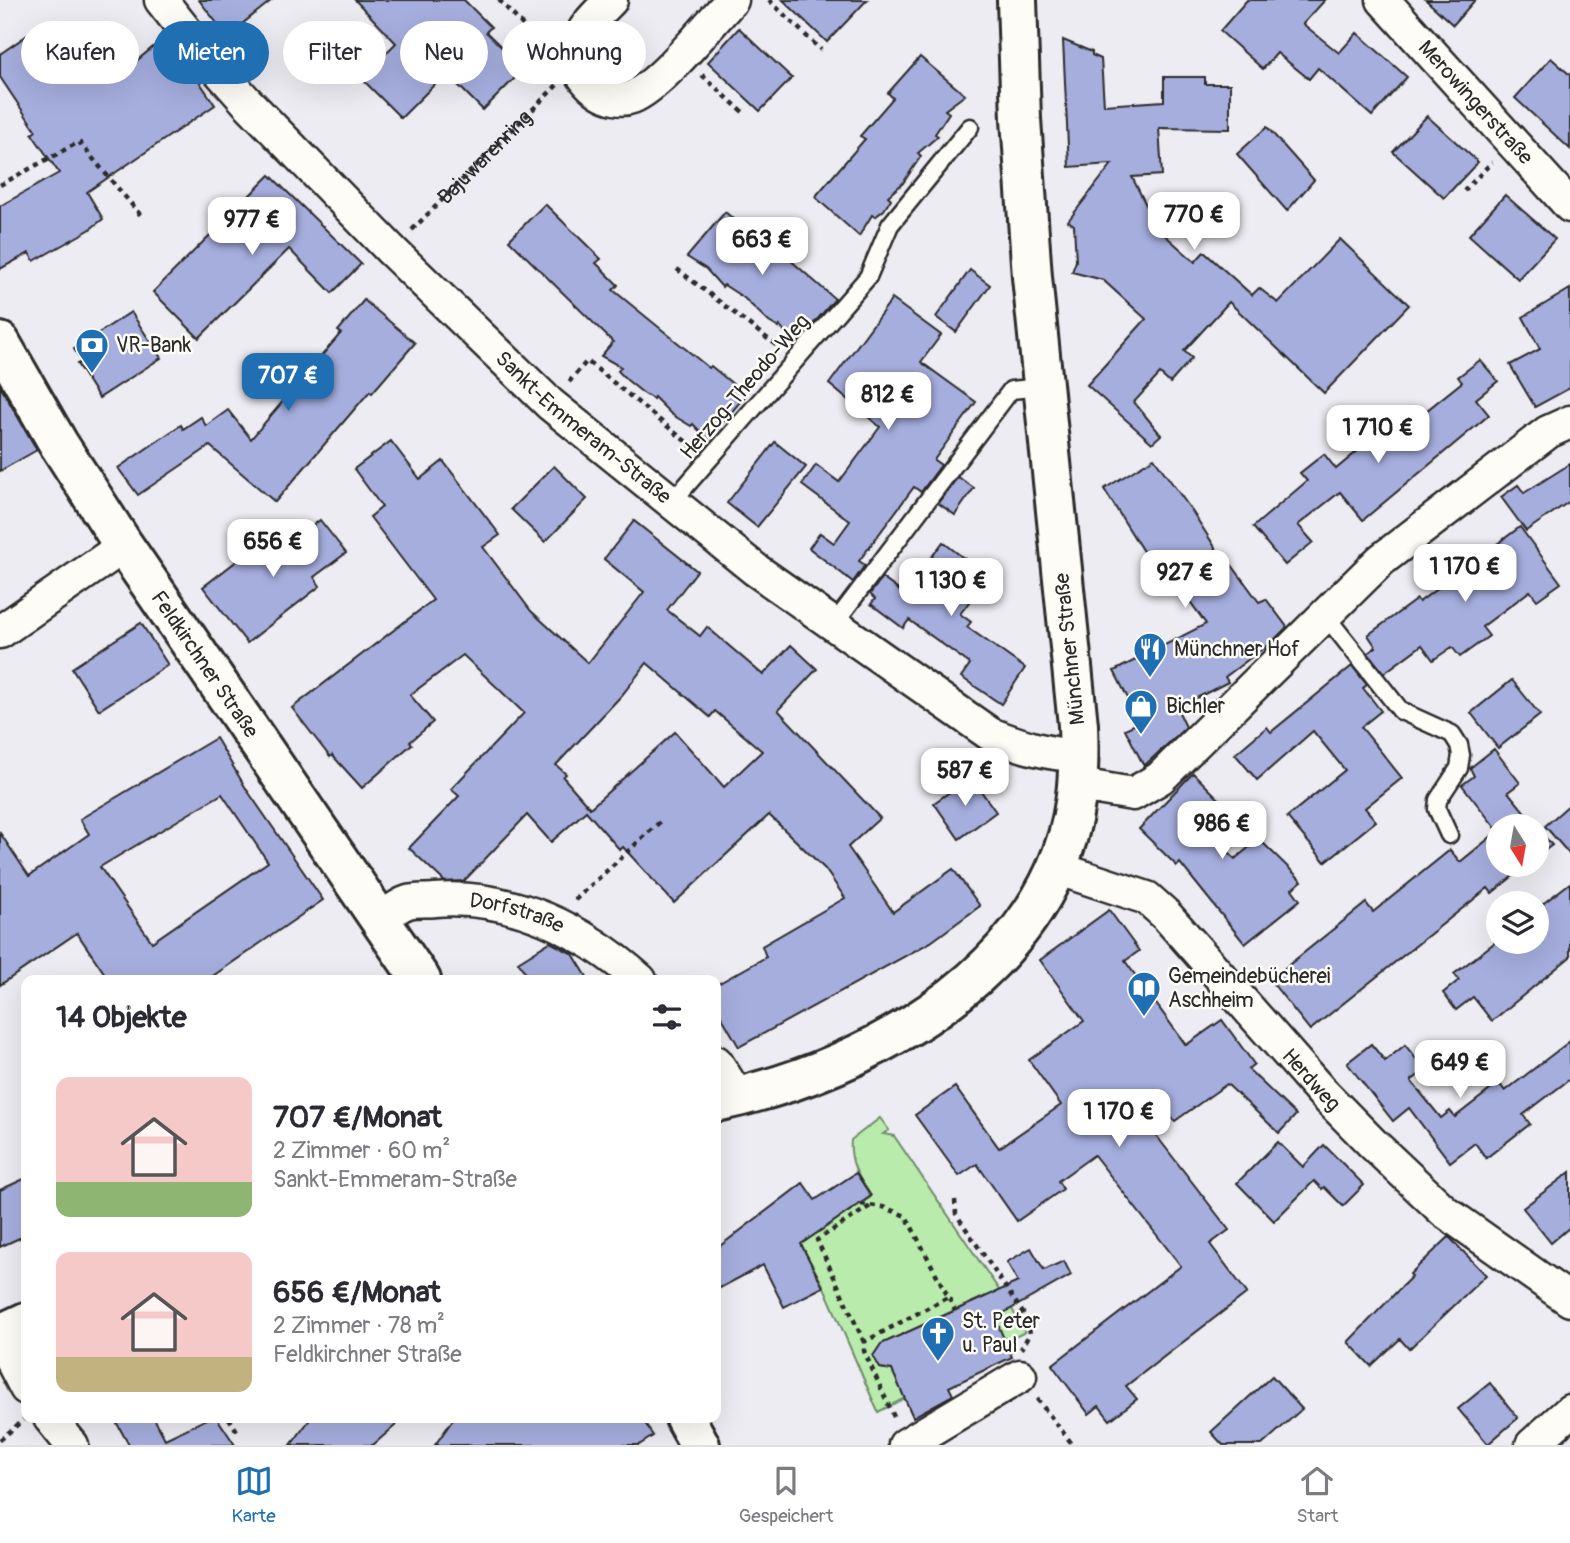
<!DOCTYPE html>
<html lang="de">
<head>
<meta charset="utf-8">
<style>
  :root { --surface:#fff; --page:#f7f7f7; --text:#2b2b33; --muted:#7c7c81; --line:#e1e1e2; --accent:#1f6fb2 }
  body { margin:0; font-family:Pangolin,sans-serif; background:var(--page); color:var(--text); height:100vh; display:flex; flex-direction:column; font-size:26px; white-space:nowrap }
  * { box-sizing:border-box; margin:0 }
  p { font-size:23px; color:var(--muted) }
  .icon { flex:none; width:38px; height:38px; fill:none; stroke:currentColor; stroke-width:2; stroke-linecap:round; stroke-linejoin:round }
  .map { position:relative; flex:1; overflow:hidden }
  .panel { position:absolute; left:21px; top:975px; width:700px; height:448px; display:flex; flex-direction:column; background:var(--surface); border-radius:14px; box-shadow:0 7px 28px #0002 }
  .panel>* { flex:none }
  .top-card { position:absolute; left:21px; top:21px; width:700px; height:63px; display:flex; gap:14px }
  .needle { width:46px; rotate:169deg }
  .buttons { position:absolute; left:1486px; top:814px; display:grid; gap:14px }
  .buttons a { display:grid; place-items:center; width:63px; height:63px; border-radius:50%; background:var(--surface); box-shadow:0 7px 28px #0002; font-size:35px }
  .price { position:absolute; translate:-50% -60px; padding:0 16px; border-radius:14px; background:#fff; color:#222; font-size:23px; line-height:46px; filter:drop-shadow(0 2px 4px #0008) }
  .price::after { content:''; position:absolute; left:50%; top:42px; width:21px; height:16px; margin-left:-10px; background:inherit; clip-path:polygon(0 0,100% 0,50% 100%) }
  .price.on { background:var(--accent); color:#fff }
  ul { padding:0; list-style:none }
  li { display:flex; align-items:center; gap:21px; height:175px; padding:0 35px }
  li span { display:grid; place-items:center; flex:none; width:196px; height:140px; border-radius:14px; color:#555 }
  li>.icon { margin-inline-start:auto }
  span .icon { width:84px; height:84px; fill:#fffc; stroke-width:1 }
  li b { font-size:30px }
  h2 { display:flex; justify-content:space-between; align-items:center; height:84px; padding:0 35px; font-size:30px }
  .pill { padding:0 24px; border-radius:32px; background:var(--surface); box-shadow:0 7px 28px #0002; font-size:24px; line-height:63px }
  .pill.on { background:var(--accent); color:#fff }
  .dock { display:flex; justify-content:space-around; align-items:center; height:98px; border-top:2px solid var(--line); background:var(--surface); font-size:19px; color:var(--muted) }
  .dock a { display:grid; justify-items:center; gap:4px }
  .dock .on { color:var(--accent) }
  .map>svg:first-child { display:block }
  .green { fill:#b9ecac; stroke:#728c6c; stroke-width:2 }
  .building { fill:#a6aede; stroke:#2b2b2b; stroke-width:2; fill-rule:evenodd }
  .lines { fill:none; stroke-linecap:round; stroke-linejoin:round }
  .service-casing { stroke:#2b2b2b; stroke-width:21 }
  .minor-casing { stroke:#2b2b2b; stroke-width:37 }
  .tertiary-casing { stroke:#2b2b2b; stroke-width:44 }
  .secondary-casing { stroke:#2b2b2b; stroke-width:44 }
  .path { stroke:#2b2b2b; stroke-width:4.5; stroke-dasharray:5 5; stroke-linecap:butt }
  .service { stroke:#fdfcf7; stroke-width:16 }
  .minor { stroke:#fdfcf7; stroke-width:32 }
  .tertiary { stroke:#fdfcf7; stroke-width:38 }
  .secondary { stroke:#fdfcf7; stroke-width:38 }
  .labels { text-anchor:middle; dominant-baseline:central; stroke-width:5; stroke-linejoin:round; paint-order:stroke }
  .street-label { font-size:21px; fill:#2b2b2b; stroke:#fdfcf7 }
  .poi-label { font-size:21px; fill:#2b2b2b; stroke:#fdfcf7; text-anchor:start }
</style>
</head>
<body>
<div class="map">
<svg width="1570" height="1445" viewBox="0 0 1570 1445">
  <rect width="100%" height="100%" fill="#ececf2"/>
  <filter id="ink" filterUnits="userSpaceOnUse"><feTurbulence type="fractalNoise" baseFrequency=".0143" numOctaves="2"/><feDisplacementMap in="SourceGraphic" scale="14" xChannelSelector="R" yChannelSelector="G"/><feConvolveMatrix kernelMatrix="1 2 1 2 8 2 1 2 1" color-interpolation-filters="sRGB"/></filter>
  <g filter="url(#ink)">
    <!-- green -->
    <path class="green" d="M880,1118L889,1130L883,1134L894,1136L1012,1309L1025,1332L1005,1342L985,1296L881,1344L873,1356L880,1368L892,1370L905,1398L878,1412L824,1287L801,1244L871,1197C859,1178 849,1163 851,1140Z"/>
    <!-- building -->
    <g class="building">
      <path d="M199,0H272L227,36Z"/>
      <path d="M355,0H464L491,27L486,32L524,69L483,110L446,73L401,118L361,78L396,43Z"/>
      <path d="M783,0H867L827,42Z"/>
      <path d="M1247,0H1325L1303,24L1339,53L1357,33L1407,77L1372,116L1318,68L1309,79L1277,53L1263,69L1220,31Z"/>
      <path d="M1426,0H1475L1453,25Z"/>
      <path d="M42,25L71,69L97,51L116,78L158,43L174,61L182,56L215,105L87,192L103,219L89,230L34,261L29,253L0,269V206L59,173L32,134L36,131L0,77V54Z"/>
      <path d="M739,28L792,78L760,111L708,62Z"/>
      <path d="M1063,40L1092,52V55L1101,59L1104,105L1164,101V77H1205V84H1230V129L1159,128L1162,175L1132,177L1158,229L1195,262L1204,252L1252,295L1259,288L1278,303L1340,239L1409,305L1324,393L1229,302L1184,351L1192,358L1170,383L1160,374L1134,402L1161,435L1152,443L1087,385L1146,319L1103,280L1072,272L1076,261L1074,225L1068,221L1112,164L1069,167Z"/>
      <path d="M920,57L965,95L945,110L949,113L935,134L938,136L918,153L921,156L903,183L888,196L891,199L884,210L875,217L872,215L859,236L815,197L865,139L860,136L893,98L888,93Z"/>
      <path d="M1551,58L1570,75V149L1515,98Z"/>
      <path d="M1427,116L1478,162L1444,198L1393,152Z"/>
      <path d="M1267,127L1314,180L1287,211L1237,154Z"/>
      <path d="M270,175L361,264L332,293L289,249L199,338L153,292Z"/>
      <path d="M1505,195L1555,239L1518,279L1469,235Z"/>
      <path d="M545,204L601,259L596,263L618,285L613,290L709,368L711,366L746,395L708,440L693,424L691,426L671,414L654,397L653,399L643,393L627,380L618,371L621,367L601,356L613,342L509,240Z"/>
      <path d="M725,212L761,242L765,238L835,299L796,344L780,326L779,328L769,322L744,298L724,285L722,287L706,269L687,257Z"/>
      <path d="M970,270L990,285L956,332L936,317Z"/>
      <path d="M1570,289V388L1535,407L1510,365L1540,349L1523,317Z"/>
      <path d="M892,299L941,335L921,362L976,402L934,460L941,465L921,492L914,487L859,561L865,565L853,582L809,548L820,533L834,543L850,521L802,485L816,465L839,482L880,427L829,384Z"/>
      <path d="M364,300L415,343L372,393L370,391L275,502L210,446L138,495L118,468L181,425L183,429L201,417L206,426L228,410L251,439L341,333L338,331Z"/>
      <path d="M131,312L161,358L99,398L77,364L82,362L74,349Z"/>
      <path d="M1480,360L1498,381L1476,399L1489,415L1363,520L1340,492L1298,525L1313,542L1285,565L1253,527L1307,481L1300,473L1324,454L1336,469L1383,430L1391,439L1462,382L1458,377Z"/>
      <path d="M0,386L37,450L0,471Z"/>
      <path d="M391,441L420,479L443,461L500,535L483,547L531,611L588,663L644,592L604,559L634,521L697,571L667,610L700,636L707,627L763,675L791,645L817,669L778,710L880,818L848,847L893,912L953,869L980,906L931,942L739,1047L716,1007V985L766,957L762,946L845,898L825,869L769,815L674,903L623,847L620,850L586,811L551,842L527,815L464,881L445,882L409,848L459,796L451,789L524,713L463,655L410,695L433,722L410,742L412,744L362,788L332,755L330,757L292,708L433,600L370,517L382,507L354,469ZM647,663L710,717L715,711L762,751L724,787L675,732L590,808L563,777L566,774L556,765L622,695Z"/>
      <path d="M775,442L806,467L757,527L727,503Z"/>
      <path d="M1154,458L1192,511L1220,555L1223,553L1259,602L1266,599L1287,627L1273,641L1225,677L1228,682L1177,708L1186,727L1144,766L1125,729L1140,722L1114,671L1206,624L1179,586L1169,593L1104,489Z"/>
      <path d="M1570,464V501L1526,531L1501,497L1518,485L1524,493Z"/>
      <path d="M554,466L587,499L545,542L511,509Z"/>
      <path d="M958,477L974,488L955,515L938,503Z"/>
      <path d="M320,520L346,553L314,577L320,586L247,643L203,587L277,530L288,545Z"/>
      <path d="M1520,527L1561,583L1537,600L1530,591L1482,627L1489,636L1460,657L1452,647L1433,660L1422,645L1384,673L1368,653L1376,647L1368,635L1417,599L1419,602Z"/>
      <path d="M943,542L988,577L960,614L971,622L967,627L1025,668L1001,704L961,677L970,664L909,620L903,628L871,604L875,599L870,594L882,578L904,594Z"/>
      <path d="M141,623L168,665L99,710L72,668Z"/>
      <path d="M1352,666L1367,685L1363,688L1381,711L1361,727L1402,778L1365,808L1376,821L1325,862L1287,817L1345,770L1313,731L1257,780L1235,754L1267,727L1271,732Z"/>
      <path d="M1512,680L1540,715L1498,748L1471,713Z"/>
      <path d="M216,738L247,790L323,900L207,980H109L77,933L0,985V833L29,876L89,834L80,819ZM222,794L268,862L152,942L100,867Z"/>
      <path d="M1494,749L1520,783L1508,792L1536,826H1498V864H1528L1492,893L1488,888L1310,1030L1270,980L1366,903L1373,912L1450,850L1460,862L1498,831L1462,785L1474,776L1470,768Z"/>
      <path d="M1193,773L1228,808L1206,831L1235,859L1259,839L1302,881L1292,889L1300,900L1245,944L1180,863L1177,866L1139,829Z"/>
      <path d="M971,777L996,812L959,839L934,803Z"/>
      <path d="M1570,804V855L1545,826Z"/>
      <path d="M1536,827L1552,845L1536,857Z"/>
      <path d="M1570,883V957L1492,1021L1473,997L1456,1010L1443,993L1459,980L1454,974L1498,940V942H1536V909Z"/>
      <path d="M1109,910L1139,951L1125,961L1186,1045L1222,1020L1254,1064L1248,1069L1296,1115L1279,1133L1227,1084L1175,1121L1169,1115L1152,1130L1229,1230L1210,1244L1247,1293L1126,1386L1137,1399L1110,1420L1099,1406L1089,1414L1052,1365L1181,1266L1094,1155L1058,1181L1063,1189L1017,1221L977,1164L959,1176L915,1115L955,1087L999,1148L1061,1105L1029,1060L1084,1021L1040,960Z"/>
      <path d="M550,942L573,954L589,980H530L518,962Z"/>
      <path d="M1570,1041V1079L1523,1115L1530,1124L1486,1158L1475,1143L1450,1162L1409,1108L1393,1121L1347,1063L1371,1044L1385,1061L1405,1045L1425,1070L1411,1081L1441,1118L1450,1111L1455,1117L1499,1083L1505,1091Z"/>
      <path d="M1278,1142L1303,1167L1324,1145L1364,1185L1343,1206L1324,1187L1322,1189L1314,1181L1274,1221L1237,1183Z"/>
      <path d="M1570,1172V1227L1551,1243L1523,1208Z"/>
      <path d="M856,1173L871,1196L801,1244L823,1287L784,1307L763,1265L716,1290V1249L803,1183L815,1200Z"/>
      <path d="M26,1178V1235L0,1247V1190Z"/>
      <path d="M1449,1237L1486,1275L1409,1349L1400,1339L1371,1366L1348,1342L1412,1276L1410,1274Z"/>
      <path d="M1031,1248L1044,1270L1064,1261L1071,1275L995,1318L1012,1357L949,1387L953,1395L913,1417L892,1370L880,1368L873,1356L881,1344L1018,1282L1007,1262Z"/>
      <path d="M1272,1376L1302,1409L1262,1445H1223L1211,1432Z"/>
      <path d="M1490,1383L1518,1418L1488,1444L1458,1409Z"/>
      <path d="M114,1418H154L165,1439L209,1418H217L235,1445H129Z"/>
      <path d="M311,1418H404L373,1445H291Z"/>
      <path d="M454,1418H642L653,1436L639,1445H435Z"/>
    </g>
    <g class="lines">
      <defs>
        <g id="service">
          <path d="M671,503L868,277L890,225L970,127"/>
          <path d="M1325,615L1401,711L1452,734L1459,745L1461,755L1459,768L1438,800L1437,809L1449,835"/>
          <path d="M834,624L1011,390L1042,387"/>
        </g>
        <g id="minor">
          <path id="s2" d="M161,0L203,53L246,101L392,251L550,404L756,570L990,734C1019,745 1048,755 1079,755"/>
          <path d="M611,0C600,12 583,25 579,43C578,48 577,59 578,64C583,85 611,105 632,97C661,85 708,25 732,0"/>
          <path id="s3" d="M1383,0L1570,206"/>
          <path d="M0,632L124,546"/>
          <path d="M1079,785L1133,794L1160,778L1381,560L1548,432L1570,422"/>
          <path id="s4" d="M1056,868L1147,898L1166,915L1321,1091L1372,1143L1444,1211L1570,1300"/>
          <path id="s5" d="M380,920C388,914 398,905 408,902C415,900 426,901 435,900C512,894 584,930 640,980"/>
          <path d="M716,1062L738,1097"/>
          <path d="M0,1338L26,1388"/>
          <path d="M50,1418L72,1445"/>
          <path d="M905,1445L1020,1376"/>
          <path d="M1532,1445L1570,1411"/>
        </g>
        <g id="tertiary">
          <path d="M716,1102C847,1074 997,999 1055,871C1077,823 1080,777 1078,725L1032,277L1021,119L1017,0"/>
          <path d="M0,1334L26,1322"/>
        </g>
        <g id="secondary">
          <path id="s6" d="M0,342L58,443L124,546L421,980"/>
          <path d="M685,1418L700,1445"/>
        </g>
      </defs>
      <!-- service casing -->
      <use href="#service" class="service-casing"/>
      <!-- minor casing -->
      <use href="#minor" class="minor-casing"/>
      <!-- tertiary casing -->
      <use href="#tertiary" class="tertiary-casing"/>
      <!-- secondary casing -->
      <use href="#secondary" class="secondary-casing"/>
      <!-- path -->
      <g class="path">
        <path d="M499,0L549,53"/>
        <path d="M769,0L821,50"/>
        <path d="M702,75L745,114"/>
        <path d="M0,185L79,142L143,218"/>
        <path d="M1464,191L1492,162"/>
        <path id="s1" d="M412,230L557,85"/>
        <path d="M677,269L781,349"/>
        <path d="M569,382L587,361L694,448"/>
        <path d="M575,900L662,820"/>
        <path d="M955,1200L956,1214L1027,1319L1030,1333L1021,1349"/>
        <path d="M861,1204L883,1207L906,1216L955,1310"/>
        <path d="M864,1342L817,1240L872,1205"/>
        <path d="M1037,1399L1073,1445"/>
        <path d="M894,1417L864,1351V1342L948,1297"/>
        <path d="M229,1418L237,1431"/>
        <path d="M0,1440L23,1420"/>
      </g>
      <!-- service -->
      <use href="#service" class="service"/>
      <!-- minor -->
      <use href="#minor" class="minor"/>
      <!-- tertiary -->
      <use href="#tertiary" class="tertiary"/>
      <!-- secondary -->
      <use href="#secondary" class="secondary"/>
    </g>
  </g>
  <!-- icons -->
  <defs>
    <symbol id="bank-pin" viewBox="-11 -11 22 30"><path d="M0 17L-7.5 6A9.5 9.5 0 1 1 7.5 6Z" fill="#1f6fb2" stroke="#fdfcf7"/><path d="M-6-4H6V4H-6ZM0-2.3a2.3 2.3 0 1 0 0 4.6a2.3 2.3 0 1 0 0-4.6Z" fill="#fff"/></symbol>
    <symbol id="restaurant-pin" viewBox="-11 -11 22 30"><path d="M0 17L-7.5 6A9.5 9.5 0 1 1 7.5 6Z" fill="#1f6fb2" stroke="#fdfcf7"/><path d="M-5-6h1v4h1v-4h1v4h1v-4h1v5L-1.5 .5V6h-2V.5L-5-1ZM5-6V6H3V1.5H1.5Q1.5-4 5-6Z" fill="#fff"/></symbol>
    <symbol id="shop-pin" viewBox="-11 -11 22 30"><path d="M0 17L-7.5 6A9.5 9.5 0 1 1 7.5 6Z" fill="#1f6fb2" stroke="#fdfcf7"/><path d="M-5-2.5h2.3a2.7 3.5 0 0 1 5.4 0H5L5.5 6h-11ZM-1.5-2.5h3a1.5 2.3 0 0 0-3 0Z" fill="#fff"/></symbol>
    <symbol id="library-pin" viewBox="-11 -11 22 30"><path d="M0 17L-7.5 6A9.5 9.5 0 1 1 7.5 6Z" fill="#1f6fb2" stroke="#fdfcf7"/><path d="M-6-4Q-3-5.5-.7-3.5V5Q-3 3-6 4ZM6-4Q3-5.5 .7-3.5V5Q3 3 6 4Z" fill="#fff"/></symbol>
    <symbol id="church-pin" viewBox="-11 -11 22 30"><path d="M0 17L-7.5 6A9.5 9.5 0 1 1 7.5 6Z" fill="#1f6fb2" stroke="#fdfcf7"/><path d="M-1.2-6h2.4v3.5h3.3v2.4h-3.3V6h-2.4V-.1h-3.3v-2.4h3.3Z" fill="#fff"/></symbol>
  </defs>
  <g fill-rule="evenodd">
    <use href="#bank-pin" x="73" y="326" width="38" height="52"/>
    <use href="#restaurant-pin" x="1131" y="630" width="38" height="52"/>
    <use href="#shop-pin" x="1122" y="687" width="38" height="52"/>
    <use href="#library-pin" x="1125" y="969" width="38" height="52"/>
    <use href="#church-pin" x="919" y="1314" width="38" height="52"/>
  </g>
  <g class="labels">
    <!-- street labels -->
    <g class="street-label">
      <text stroke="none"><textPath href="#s3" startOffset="138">Merowingerstraße</textPath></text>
      <text stroke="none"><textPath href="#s1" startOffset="103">Bajuwarenring</textPath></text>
      <text transform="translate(745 387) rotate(-49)">Herzog-Theodo-Weg</text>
      <text stroke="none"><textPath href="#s2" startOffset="602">Sankt-Emmeram-Straße</textPath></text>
      <text transform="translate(1070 649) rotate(-96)">Münchner Straße</text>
      <text stroke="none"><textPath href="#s6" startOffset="382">Feldkirchner Straße</textPath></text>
      <text stroke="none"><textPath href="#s5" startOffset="144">Dorfstraße</textPath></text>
      <text stroke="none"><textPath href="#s4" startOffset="341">Herdweg</textPath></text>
    </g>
    <!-- poi labels -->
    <g class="poi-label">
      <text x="116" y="345">VR-Bank</text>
      <text x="1174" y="649">Münchner Hof</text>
      <text x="1166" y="706">Bichler</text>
      <text x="1168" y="976">Gemeindebücherei<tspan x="1168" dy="24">Aschheim</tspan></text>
      <text x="962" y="1321">St. Peter<tspan x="962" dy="24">u. Paul</tspan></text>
    </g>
  </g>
</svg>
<div class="buttons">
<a><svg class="needle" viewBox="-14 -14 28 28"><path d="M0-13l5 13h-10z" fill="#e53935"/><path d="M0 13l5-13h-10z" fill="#7c7c81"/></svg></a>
<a><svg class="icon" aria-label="layers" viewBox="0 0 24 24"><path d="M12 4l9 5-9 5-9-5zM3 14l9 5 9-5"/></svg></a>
</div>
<b class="price" style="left:1194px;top:252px">770 €</b>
<b class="price" style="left:252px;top:257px">977 €</b>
<b class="price" style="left:762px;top:277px">663 €</b>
<b class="price on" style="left:288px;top:413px">707 €</b>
<b class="price" style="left:888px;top:432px">812 €</b>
<b class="price" style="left:1378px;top:465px">1 710 €</b>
<b class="price" style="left:273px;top:579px">656 €</b>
<b class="price" style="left:1465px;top:604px">1 170 €</b>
<b class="price" style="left:1185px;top:610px">927 €</b>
<b class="price" style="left:951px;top:618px">1 130 €</b>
<b class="price" style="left:965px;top:808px">587 €</b>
<b class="price" style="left:1222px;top:861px">986 €</b>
<b class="price" style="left:1460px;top:1100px">649 €</b>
<b class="price" style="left:1119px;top:1149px">1 170 €</b>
<div class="top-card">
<a class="pill">Kaufen</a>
<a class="pill on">Mieten</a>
<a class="pill">Filter</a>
<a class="pill">Neu</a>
<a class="pill">Wohnung</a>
</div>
<section class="panel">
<h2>14 Objekte<svg class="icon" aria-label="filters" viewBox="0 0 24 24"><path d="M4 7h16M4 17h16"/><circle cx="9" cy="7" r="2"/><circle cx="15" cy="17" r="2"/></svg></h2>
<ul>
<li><span style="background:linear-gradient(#f6c9c9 75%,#8fb573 0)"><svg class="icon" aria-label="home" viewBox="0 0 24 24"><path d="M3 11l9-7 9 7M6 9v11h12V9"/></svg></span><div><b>707 €/Monat</b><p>2 Zimmer · 60 m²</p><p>Sankt-Emmeram-Straße</p></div></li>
<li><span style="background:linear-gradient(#f6c9c9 75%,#c2b280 0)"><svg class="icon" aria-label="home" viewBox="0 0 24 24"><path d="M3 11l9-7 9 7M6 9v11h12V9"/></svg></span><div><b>656 €/Monat</b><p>2 Zimmer · 78 m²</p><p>Feldkirchner Straße</p></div></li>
</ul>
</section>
</div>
<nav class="dock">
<a class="on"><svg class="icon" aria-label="map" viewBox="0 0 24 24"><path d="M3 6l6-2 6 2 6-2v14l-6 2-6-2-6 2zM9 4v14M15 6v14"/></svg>Karte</a>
<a><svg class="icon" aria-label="saved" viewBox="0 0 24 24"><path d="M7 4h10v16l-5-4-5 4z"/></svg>Gespeichert</a>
<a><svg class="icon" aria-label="home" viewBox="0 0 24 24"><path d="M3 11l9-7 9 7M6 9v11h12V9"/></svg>Start</a>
</nav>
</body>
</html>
